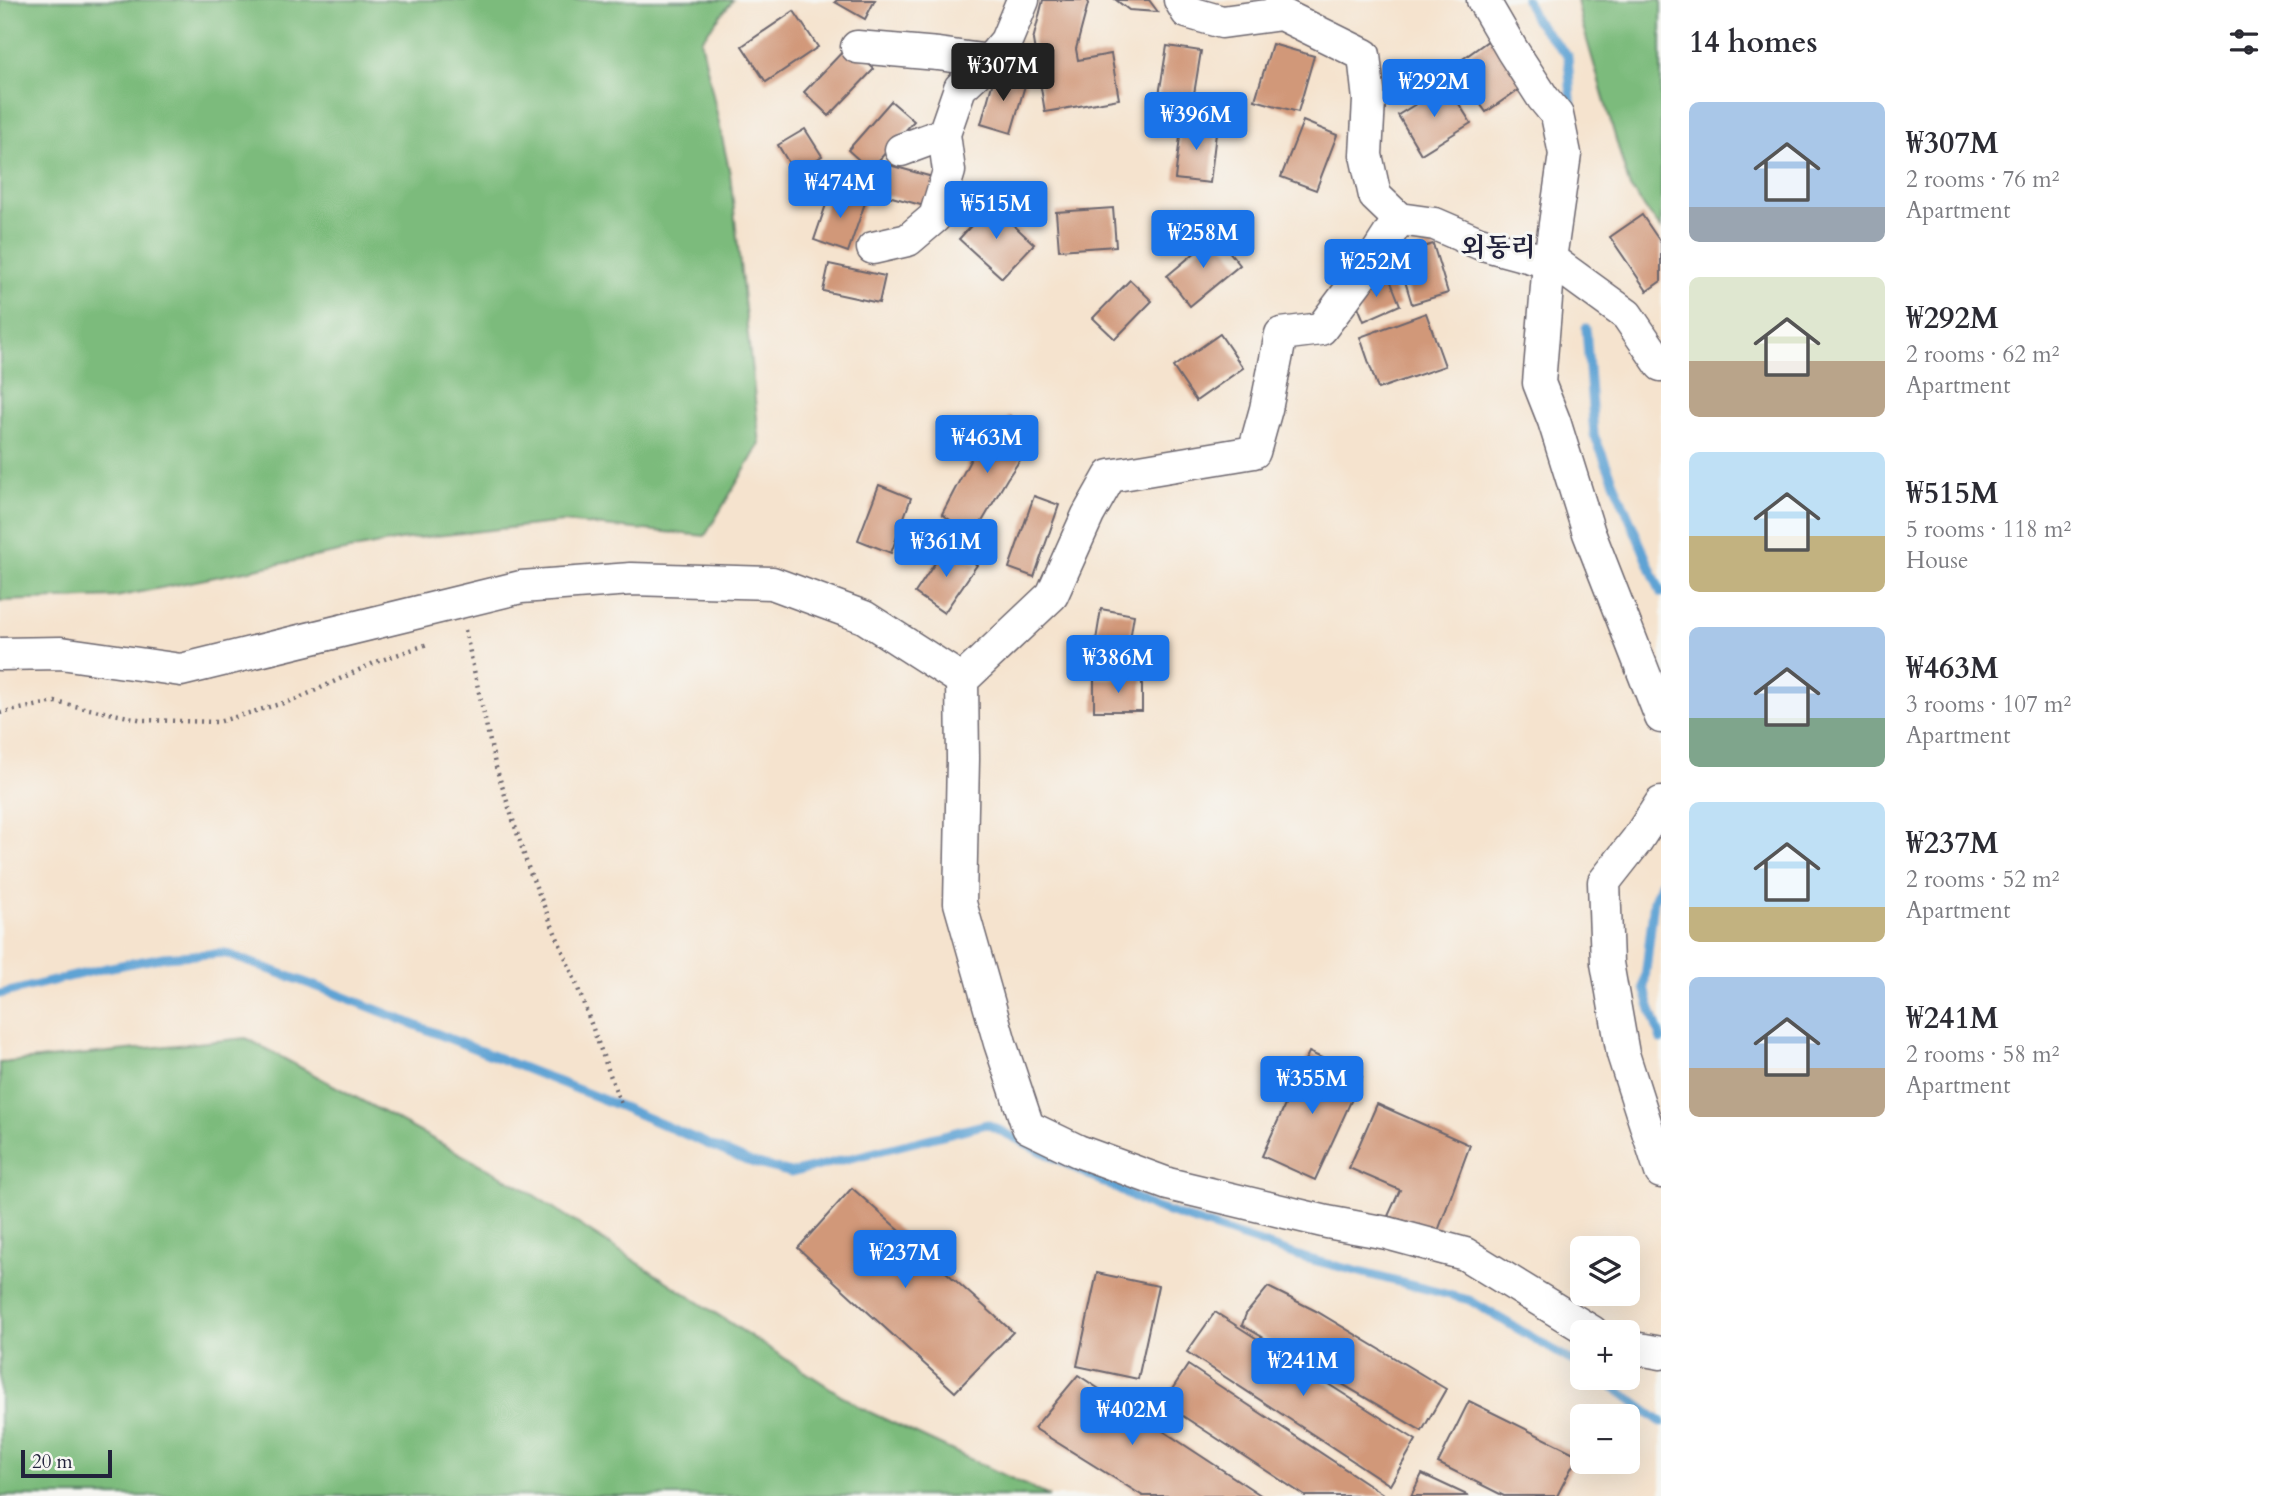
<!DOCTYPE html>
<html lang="en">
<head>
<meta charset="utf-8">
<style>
  :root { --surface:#fff; --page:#f7f7f7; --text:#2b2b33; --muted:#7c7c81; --accent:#1a73e8 }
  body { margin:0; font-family:Cardo,"Noto Serif KR",serif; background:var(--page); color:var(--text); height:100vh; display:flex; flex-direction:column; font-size:26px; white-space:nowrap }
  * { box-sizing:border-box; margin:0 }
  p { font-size:23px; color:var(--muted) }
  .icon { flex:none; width:38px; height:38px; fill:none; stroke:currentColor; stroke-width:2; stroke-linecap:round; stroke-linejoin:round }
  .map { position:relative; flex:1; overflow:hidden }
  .details { display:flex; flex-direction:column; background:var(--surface); width:630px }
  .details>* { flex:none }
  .tools { position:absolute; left:1570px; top:1236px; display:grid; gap:14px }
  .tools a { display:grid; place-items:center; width:70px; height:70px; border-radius:10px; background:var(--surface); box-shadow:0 7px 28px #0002; font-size:35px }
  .scale { position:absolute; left:21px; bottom:18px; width:91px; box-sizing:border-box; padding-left:7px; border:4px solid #22223b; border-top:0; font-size:19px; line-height:24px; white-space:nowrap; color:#22223b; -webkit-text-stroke:5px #f6f6f2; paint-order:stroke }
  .price { position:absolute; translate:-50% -60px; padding:0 16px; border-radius:7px; background:var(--accent); color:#fff; font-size:23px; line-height:46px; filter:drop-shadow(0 2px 4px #0008) }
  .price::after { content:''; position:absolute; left:50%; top:42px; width:21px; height:16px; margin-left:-10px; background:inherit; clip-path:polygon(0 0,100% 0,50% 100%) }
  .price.active { background:#222; color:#fff }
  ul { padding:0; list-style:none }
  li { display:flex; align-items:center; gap:21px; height:175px; padding:0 28px }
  li span { display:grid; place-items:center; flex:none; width:196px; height:140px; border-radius:10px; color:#555 }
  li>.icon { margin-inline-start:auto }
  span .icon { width:84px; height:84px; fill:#fffc; stroke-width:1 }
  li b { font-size:30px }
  h2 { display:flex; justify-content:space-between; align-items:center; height:84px; padding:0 28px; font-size:30px }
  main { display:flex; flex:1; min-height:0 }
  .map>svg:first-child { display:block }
  .forest { fill:#7bbb7c; stroke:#4e6e5c; stroke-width:2 }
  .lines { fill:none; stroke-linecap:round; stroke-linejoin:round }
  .stream { stroke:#5fa3d4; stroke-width:9 }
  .building { fill:#d19879 }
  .minor-casing { stroke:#6c666e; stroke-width:35 }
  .path { stroke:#6c666e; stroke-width:4.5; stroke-dasharray:2 5; stroke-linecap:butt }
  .minor { stroke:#fff; stroke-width:32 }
  .labels { text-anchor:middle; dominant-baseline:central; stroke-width:6; stroke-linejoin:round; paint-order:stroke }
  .quarter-label { font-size:26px; font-weight:bold; fill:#22223b; stroke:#f6f6f2 }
</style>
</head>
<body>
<main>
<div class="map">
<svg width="1661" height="1496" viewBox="0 0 1661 1496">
  <rect width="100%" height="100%" fill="#f6f6f2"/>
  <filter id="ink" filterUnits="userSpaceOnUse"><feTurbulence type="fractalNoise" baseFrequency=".0143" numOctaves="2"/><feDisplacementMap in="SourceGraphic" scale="14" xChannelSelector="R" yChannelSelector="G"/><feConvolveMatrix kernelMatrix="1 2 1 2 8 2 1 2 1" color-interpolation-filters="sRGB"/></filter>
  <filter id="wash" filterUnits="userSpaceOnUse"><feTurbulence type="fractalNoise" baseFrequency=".00686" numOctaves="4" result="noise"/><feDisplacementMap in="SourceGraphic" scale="28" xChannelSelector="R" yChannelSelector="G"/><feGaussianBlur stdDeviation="1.57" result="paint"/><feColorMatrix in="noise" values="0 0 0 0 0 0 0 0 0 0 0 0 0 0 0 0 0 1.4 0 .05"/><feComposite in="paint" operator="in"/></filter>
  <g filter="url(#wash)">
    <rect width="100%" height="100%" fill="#f5e3ce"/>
    <!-- forest -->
    <g class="forest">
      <path d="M0,0H733L701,40L730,174L760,444L705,536L563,522L399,540L116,597L0,601Z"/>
      <path d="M1577,0H1661V229L1630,188L1582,23Z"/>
      <path d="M246,1038L520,1186L861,1408L1049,1496H0V1063Z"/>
    </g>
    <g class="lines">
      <!-- stream -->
      <g class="stream">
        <path d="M1526,0L1535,20L1568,56L1572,114"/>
        <path d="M1586,328L1594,435L1661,593"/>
        <path d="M1661,882L1654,900L1644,988L1661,1040"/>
        <path d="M0,994L106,968L164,957L224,953L332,992L622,1107L747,1161L791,1173L987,1124L1153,1207L1305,1258L1469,1300L1582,1367"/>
        <path d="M1600,1377L1661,1422"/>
      </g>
    </g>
    <g id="blocks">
      <!-- building -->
      <g class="building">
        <path d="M837,0H875L865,19L835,2Z"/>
        <path d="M1043,0H1089L1076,49L1078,60L1111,54L1119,99L1045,112L1033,40Z"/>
        <path d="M1116,0H1149L1158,12L1129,10Z"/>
        <path d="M794,11L818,47L766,82L742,46Z"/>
        <path d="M1492,38L1525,85L1486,112L1453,66Z"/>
        <path d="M1272,44L1314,56L1298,112L1255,100Z"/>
        <path d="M849,45L874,69L829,116L804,92Z"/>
        <path d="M1167,46L1201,51L1193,100L1159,95Z"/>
        <path d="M995,74L1026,82L1011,133L981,124Z"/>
        <path d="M1447,85L1471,123L1421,154L1398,115Z"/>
        <path d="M891,101L914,121L870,170L848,150Z"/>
        <path d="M1182,120L1217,125L1210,183L1175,179Z"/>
        <path d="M1303,121L1337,135L1316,190L1281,177Z"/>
        <path d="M805,129L822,156L795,173L778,145Z"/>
        <path d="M889,165L936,178L928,207L881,194Z"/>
        <path d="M832,187L866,200L848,252L814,240Z"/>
        <path d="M991,204L1034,244L1002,278L959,239Z"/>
        <path d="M1113,208L1116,246L1059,250L1056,212Z"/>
        <path d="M1642,215L1661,243V281L1647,291L1610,237Z"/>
        <path d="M1216,235L1240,265L1190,306L1167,276Z"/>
        <path d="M1433,244L1448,293L1412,304L1397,255Z"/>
        <path d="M829,264L885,276L879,303L823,291Z"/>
        <path d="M1389,277L1400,305L1364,321L1352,292Z"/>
        <path d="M1130,280L1152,301L1115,339L1093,318Z"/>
        <path d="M1426,313L1445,366L1378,389L1360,337Z"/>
        <path d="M1220,334L1243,368L1196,401L1173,367Z"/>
        <path d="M1010,416L1035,438L1007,479L973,537L942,514L976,449Z"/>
        <path d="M879,485L911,498L891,553L858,540Z"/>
        <path d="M1034,496L1059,505L1034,577L1009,568Z"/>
        <path d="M947,545L977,565L944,613L915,593Z"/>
        <path d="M1101,609L1134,615L1125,670L1092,665Z"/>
        <path d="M1094,678L1142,679V711H1094Z"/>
        <path d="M1309,1052L1362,1077L1315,1180L1262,1156Z"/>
        <path d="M1377,1104L1470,1145L1438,1231L1388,1216L1400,1190L1349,1168Z"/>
        <path d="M852,1188L1013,1332L955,1392L798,1248Z"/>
        <path d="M1097,1273L1158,1286L1138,1379L1077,1366Z"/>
        <path d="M1268,1287L1316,1311L1446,1389L1422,1431L1242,1325L1246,1314Z"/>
        <path d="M1215,1312L1416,1440L1390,1485L1187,1352Z"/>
        <path d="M1188,1365L1386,1496H1305L1163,1403Z"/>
        <path d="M1078,1375L1262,1496H1143L1034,1428Z"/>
        <path d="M1469,1401L1578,1455L1557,1496H1504L1438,1463Z"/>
        <path d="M1422,1474L1469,1496H1411Z"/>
      </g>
    </g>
  </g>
  <g filter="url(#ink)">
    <use href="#blocks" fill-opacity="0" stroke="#6c666e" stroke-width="2"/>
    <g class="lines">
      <defs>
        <g id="minor">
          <path d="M1180,0L1187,12L1222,22L1281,14L1364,55L1369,100L1366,155L1375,196L1399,219L1435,224L1479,243L1549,262L1550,259L1627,315L1661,365"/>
          <path d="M1483,0L1512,50L1543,98L1557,115L1565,154L1550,259"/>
          <path d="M857,47L938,54L989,61L1006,41L1023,0"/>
          <path d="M901,150L944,134"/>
          <path d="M1399,219L1372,261L1321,329L1281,334L1266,409L1254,452L1110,476L1088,515L1052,595L962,680L963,759L960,903L1000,1043L1028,1127L1078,1151L1168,1184L1327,1222L1387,1233L1465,1254L1592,1332"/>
          <path d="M873,248L908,240L935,217L949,171L944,134L960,88L989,61"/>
          <path d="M1549,262L1539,383L1554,421L1589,533L1661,717"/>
          <path d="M0,654L61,653L181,670L521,587L631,579L772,583L864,617L962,680"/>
          <path d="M1661,803L1637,840L1604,882L1607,963L1623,1054L1661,1172"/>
          <path d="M1628,1347L1661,1353"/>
        </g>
      </defs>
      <!-- minor casing -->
      <use href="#minor" class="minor-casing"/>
      <!-- path -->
      <g class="path">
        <path d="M465,630L495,764L529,870L576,983L622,1107"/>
        <path d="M0,713L55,702L143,720L218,722L297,699L376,662L428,644"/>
      </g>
      <!-- minor -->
      <use href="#minor" class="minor"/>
    </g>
  </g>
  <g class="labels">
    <!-- quarter labels -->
    <g class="quarter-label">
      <text x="1498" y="247">외동리</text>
    </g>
  </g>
</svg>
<div class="tools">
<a><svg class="icon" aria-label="layers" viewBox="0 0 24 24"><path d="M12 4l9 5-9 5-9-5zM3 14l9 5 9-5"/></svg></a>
<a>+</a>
<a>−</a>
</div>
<div class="scale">20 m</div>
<b class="price active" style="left:1003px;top:103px">₩307M</b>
<b class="price" style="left:1434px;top:119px">₩292M</b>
<b class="price" style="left:1196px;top:152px">₩396M</b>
<b class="price" style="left:840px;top:220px">₩474M</b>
<b class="price" style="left:996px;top:241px">₩515M</b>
<b class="price" style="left:1203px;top:270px">₩258M</b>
<b class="price" style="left:1376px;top:299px">₩252M</b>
<b class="price" style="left:987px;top:475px">₩463M</b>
<b class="price" style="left:946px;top:579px">₩361M</b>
<b class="price" style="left:1118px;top:695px">₩386M</b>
<b class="price" style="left:1312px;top:1116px">₩355M</b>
<b class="price" style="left:905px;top:1290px">₩237M</b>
<b class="price" style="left:1303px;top:1398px">₩241M</b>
<b class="price" style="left:1132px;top:1447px">₩402M</b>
</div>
<section class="details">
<h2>14 homes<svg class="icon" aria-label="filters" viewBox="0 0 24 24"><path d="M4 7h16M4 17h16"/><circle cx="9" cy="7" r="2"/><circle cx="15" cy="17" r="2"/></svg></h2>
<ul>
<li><span style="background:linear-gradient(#a9c7e8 75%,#9aa5b1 0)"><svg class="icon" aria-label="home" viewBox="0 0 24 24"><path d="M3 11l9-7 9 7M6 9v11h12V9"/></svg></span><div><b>₩307M</b><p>2 rooms · 76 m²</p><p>Apartment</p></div></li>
<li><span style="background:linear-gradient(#dfe7d0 60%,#b9a48a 0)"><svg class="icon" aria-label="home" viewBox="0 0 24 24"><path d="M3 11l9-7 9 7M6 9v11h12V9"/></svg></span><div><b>₩292M</b><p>2 rooms · 62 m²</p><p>Apartment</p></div></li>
<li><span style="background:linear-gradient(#bfe0f5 60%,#c2b280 0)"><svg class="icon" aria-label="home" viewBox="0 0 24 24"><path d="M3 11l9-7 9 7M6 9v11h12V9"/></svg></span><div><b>₩515M</b><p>5 rooms · 118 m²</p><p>House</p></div></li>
<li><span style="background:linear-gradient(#a9c7e8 65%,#7fa58c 0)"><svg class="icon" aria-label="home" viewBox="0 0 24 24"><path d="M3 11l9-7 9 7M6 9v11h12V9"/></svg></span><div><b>₩463M</b><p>3 rooms · 107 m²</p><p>Apartment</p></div></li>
<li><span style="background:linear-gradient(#bfe0f5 75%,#c2b280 0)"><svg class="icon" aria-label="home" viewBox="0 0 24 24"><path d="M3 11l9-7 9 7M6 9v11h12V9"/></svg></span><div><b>₩237M</b><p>2 rooms · 52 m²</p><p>Apartment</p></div></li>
<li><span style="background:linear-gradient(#a9c7e8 65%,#b9a48a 0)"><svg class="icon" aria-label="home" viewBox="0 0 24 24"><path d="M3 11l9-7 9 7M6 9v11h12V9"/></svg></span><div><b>₩241M</b><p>2 rooms · 58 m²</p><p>Apartment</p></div></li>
</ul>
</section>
</main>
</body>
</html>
